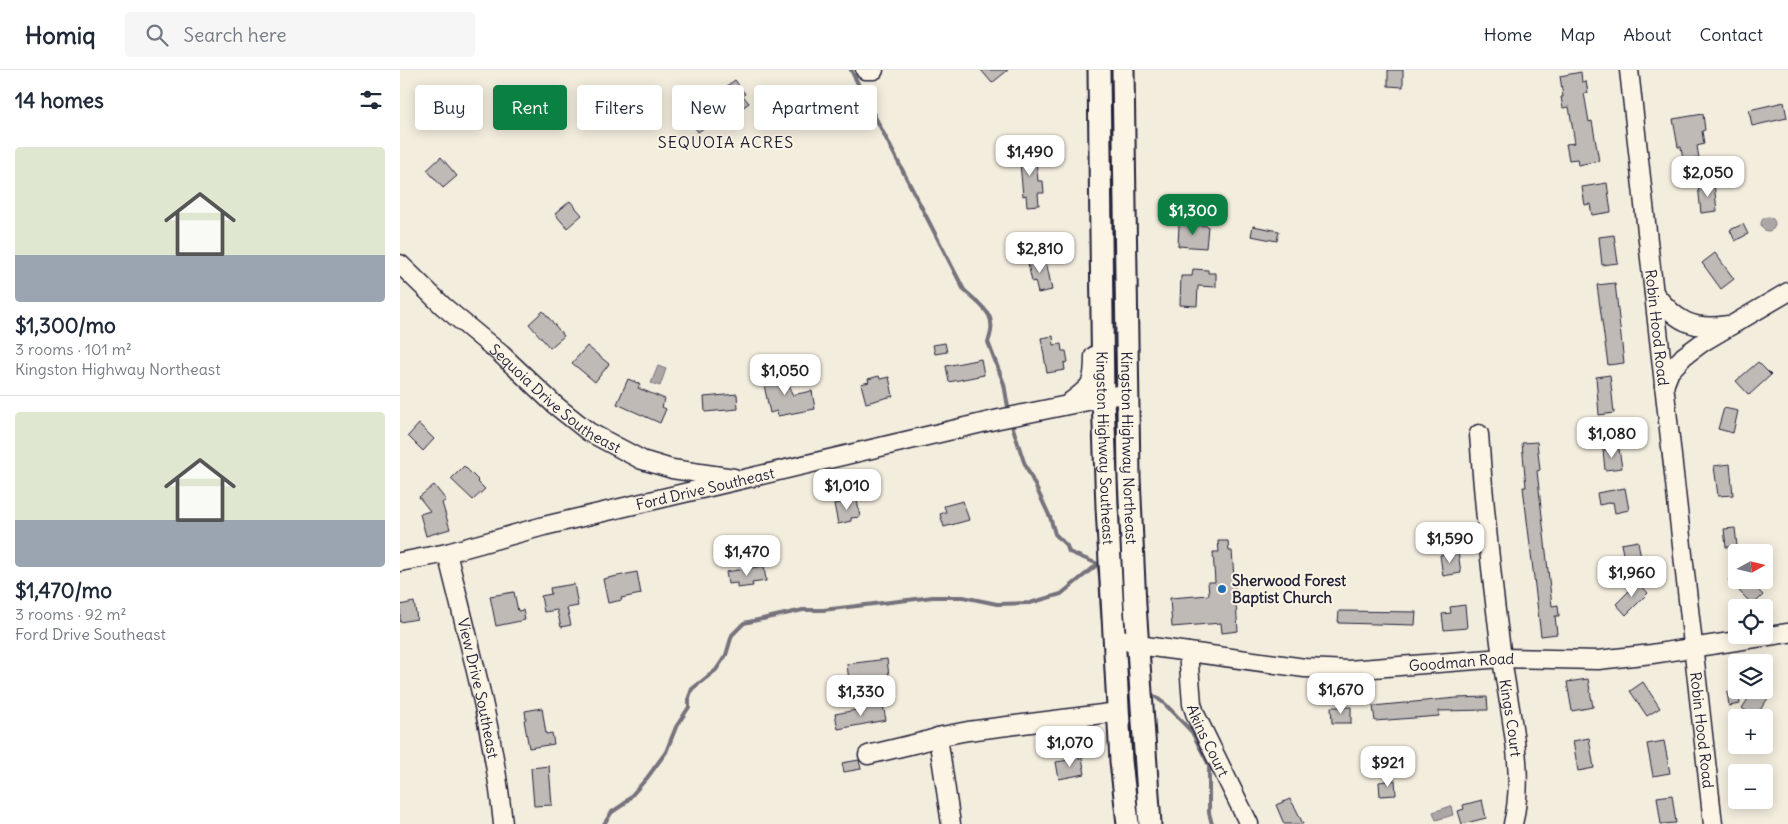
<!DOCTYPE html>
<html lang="en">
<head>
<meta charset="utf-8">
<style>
  :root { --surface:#fff; --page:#f6f6f7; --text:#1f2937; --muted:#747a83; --line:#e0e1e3; --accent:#0b8043 }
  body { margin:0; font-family:Delius,sans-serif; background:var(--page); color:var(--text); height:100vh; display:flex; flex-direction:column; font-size:19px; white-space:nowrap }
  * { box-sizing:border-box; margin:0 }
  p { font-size:16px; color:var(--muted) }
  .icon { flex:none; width:28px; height:28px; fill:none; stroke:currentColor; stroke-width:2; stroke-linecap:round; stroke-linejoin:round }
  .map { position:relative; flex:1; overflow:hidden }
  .sheet { display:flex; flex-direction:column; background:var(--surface); width:400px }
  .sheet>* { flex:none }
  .hud { position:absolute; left:15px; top:15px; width:475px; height:45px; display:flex; gap:10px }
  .needle { width:32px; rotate:82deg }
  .controls { position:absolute; left:1328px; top:474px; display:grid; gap:10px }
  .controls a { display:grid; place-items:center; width:45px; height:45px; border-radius:5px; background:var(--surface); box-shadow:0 2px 12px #0003; font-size:25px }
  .price { position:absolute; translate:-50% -42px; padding:0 11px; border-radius:10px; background:#fff; color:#222; font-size:16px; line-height:32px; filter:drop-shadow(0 1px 2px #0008) }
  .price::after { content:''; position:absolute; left:50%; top:30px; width:15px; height:11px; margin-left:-8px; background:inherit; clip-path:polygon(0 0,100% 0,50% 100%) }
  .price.selected { background:var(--accent); color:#fff }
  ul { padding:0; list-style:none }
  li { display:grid; align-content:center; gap:10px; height:265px; padding:0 15px }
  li+li { border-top:1px solid var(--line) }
  li span { display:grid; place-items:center; height:155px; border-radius:5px; color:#555 }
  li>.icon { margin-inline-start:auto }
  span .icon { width:90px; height:90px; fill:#fffc; stroke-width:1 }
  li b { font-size:21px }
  h2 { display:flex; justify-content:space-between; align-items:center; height:60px; padding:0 15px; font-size:21px }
  .chip { padding:0 18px; border-radius:5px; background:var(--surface); box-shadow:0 2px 12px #0003; font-size:18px; line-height:45px }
  .chip.selected { background:var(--accent); color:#fff }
  header { display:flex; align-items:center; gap:30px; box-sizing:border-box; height:70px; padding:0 25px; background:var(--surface); border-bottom:1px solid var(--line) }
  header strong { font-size:24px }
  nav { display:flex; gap:28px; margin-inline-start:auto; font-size:18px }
  .search { width:350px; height:45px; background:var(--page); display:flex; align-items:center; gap:12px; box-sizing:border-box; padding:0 18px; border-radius:5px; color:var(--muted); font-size:19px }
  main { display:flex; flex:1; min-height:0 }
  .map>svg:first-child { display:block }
  .water { fill:#aca7a6; stroke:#75727b }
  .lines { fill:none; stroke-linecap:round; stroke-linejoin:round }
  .stream { stroke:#75727b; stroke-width:4 }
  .building { fill:#bfbab6; stroke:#22223b }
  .minor-casing { stroke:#22223b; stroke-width:21 }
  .major-casing { stroke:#22223b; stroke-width:25 }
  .minor { stroke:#fcf5e5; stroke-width:18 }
  .major { stroke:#fcf5e5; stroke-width:21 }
  .poi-dot { fill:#1f6fb2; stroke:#fcf5e5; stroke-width:2 }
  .labels { text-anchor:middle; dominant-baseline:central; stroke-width:4; stroke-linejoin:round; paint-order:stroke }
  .street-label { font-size:15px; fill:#22223b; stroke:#fcf5e5 }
  .poi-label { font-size:15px; font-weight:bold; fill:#22223b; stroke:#fcf5e5; text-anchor:start }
  .neighbourhood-label { font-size:16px; letter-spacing:1px; fill:#22223b; stroke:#fcf5e5 }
</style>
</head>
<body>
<header>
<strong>Homiq</strong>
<div class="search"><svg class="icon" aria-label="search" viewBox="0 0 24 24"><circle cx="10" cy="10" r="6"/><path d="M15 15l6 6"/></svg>Search here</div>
<nav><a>Home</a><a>Map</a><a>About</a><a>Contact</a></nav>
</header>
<main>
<section class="sheet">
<h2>14 homes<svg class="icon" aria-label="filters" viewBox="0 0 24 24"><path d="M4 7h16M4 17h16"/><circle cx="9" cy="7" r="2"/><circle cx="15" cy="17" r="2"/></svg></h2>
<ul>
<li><span style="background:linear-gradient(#dfe7d0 70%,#9aa5b1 0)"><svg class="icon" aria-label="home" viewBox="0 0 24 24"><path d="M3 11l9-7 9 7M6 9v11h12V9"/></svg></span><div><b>$1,300/mo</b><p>3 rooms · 101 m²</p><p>Kingston Highway Northeast</p></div></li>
<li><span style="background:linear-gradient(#dfe7d0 70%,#9aa5b1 0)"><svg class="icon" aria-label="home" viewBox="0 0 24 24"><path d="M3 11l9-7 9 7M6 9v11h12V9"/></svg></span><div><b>$1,470/mo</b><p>3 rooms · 92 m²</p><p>Ford Drive Southeast</p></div></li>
</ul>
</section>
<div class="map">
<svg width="1388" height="754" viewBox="0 0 1388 754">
  <rect width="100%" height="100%" fill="#f3edde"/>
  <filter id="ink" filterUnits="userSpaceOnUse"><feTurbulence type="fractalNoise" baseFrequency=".02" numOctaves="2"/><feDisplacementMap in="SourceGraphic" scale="10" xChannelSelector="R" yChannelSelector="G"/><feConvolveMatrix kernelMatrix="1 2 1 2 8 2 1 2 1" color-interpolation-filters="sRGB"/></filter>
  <g filter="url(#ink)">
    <!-- water -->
    <g class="water">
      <path d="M71,43H77L79,49L68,59H64L61,57V52Z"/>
      <circle cx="1368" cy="154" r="7"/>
      <path d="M258,296L266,299L260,316L251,313Z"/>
      <path d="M1051,736L1053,745L1036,750L1033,742Z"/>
    </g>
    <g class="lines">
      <!-- stream -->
      <g class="stream">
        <path d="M451,0L564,220C582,237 599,244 588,272L604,314L609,343"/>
        <path d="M611,352L624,392L650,447L655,464L667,476L669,482L698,494"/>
        <path d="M698,494C703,514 699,536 704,556"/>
        <path d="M749,622L765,634L792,662L809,695V743L812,754"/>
        <path d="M204,754L212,742L224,734L247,708L266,682L276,657L289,637V627L292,619L316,600L326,585L332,565L344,553L403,540H423L533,527H563L597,534L630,533L661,524L698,494"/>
      </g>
    </g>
    <!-- building -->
    <g class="building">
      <path d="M581,0H608L592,13Z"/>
      <path d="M988,0H1003V17L988,16Z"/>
      <path d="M1181,2L1182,12L1186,11L1188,23H1184L1189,52L1192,51L1199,91L1178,95L1177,89L1169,90L1166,74L1175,73L1169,37L1163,38L1161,27H1163L1160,6Z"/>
      <path d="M335,10L345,24L343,26L349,33L331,46L315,25Z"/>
      <path d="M1384,32L1387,48L1352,56L1349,40Z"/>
      <path d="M302,41L311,53L298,62L290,50Z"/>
      <path d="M1303,44L1305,60L1302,61L1304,74L1297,76L1299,88L1283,91L1281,77H1278L1273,49Z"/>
      <path d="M635,80L638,111H643L644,123H638L639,135L627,136L626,125L623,126L620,93L616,94L615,82Z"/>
      <path d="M41,87L57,106L43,118L27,100Z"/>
      <path d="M1207,113L1211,142L1192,145L1190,134L1185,135L1182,117Z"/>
      <path d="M1314,113L1317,141L1301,143L1298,115Z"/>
      <path d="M170,131L182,145L167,158L155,144Z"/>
      <path d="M779,154L808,156L806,178L778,176Z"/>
      <path d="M1343,154L1348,164L1335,171L1330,160Z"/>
      <path d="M853,156L879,161L877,171L851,166Z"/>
      <path d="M1214,165L1218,193L1202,195L1199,167Z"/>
      <path d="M1315,183L1334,209L1321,219L1302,193Z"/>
      <path d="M645,186L652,220L638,223L635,211L632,212L627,189Z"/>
      <path d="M793,199L808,200V203H816V217L798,216L797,236L780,235L781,206H792Z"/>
      <path d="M1215,213L1224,293L1208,295L1197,215Z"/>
      <path d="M143,241L164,266L150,278L129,254Z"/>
      <path d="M653,266L654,275L661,274L662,281H666L668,292L664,293L665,300L647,303L641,268Z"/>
      <path d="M545,273L547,282L535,284L533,275Z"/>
      <path d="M187,276L209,294L195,312L172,293Z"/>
      <path d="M581,289L584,305L549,312L546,296Z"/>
      <path d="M1358,292L1371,305L1349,325L1336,311Z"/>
      <path d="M374,298L376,312L388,309L392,325L412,321L415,339L378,346L377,341L370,343L361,301Z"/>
      <path d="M1210,305L1214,343L1199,345L1196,307Z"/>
      <path d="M479,306L480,309L489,307L493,326L466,333L461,314L469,312L468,309Z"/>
      <path d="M228,309L240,314L238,318L265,329L262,337L266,339L260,353L217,334Z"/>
      <path d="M337,324L338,339L305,342L304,327Z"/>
      <path d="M1324,338L1338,341L1333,363L1318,359Z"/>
      <path d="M19,354L34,369L23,381L8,366Z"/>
      <path d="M1137,372L1140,400L1137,401L1152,536L1158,535L1159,546H1155L1157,564L1141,566L1123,417H1126L1122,373Z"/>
      <path d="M1219,379L1222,398L1205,400L1203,380Z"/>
      <path d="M1330,394L1333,425L1318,426L1314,396Z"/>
      <path d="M64,396L78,410L77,411L85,419L73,430L51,409Z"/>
      <path d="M34,415L46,430L42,433L50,459L26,466L20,444L30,441L19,427Z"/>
      <path d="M1225,418L1229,440L1215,443L1213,432L1199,435L1197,423Z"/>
      <path d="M457,430L460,447L451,448V451L438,454L434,434Z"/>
      <path d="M563,431L569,450L544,457L540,444L546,442L544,436Z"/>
      <path d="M1335,458L1337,476L1326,477L1324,459Z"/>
      <path d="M818,471H828L829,481H832L838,561L822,563L821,553L772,557L770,528L809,525L808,512H815L813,482H819Z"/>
      <path d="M1238,471L1243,500L1227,503L1221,474Z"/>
      <path d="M1058,482L1061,503L1043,506L1040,485Z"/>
      <path d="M364,496L366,511L352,513L353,516L337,518V513L328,514L326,502Z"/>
      <path d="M237,502L241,524L221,528L222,530L208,533L203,509Z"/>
      <path d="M1328,510H1359L1354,516L1363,525L1353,535Z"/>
      <path d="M1238,512L1248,523L1226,545L1216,534Z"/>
      <path d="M174,514L178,536L167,538L171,555L161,557L157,540L144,542L141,526L151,524L150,518Z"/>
      <path d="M114,522L118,541L123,540L125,550L96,556L90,526Z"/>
      <path d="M14,532L17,549L0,552V535Z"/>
      <path d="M1065,535L1067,558L1044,560L1042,544L1051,543L1050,537Z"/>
      <path d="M939,541L1016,542L1015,555L938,553Z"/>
      <path d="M487,589L489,606L449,611L447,594Z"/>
      <path d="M1188,609L1193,637L1172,641L1167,612Z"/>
      <path d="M1243,612L1260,638L1247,646L1230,621Z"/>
      <path d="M1338,620L1340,634L1329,636L1327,622Z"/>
      <path d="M1354,620H1365L1371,624L1355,647L1342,638Z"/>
      <path d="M1087,627L1088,640L1039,641V646L975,651L973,636L1056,628Z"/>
      <path d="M483,635L486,650L438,659L435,644Z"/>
      <path d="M931,637H951V653H932Z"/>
      <path d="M142,638L146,664L152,663L154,674L129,678L124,650L126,649L125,641Z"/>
      <path d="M1189,668L1194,698L1178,701L1173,671Z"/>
      <path d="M1264,671L1270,703L1253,706L1247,674Z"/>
      <path d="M682,688L685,704L659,709L656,692Z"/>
      <path d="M459,690L461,699L444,702L442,693Z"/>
      <path d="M149,696L152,735L134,736L131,698Z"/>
      <path d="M995,710L996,725L980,726L979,712Z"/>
      <path d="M1272,725L1276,753L1261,754L1257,727Z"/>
      <path d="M890,729L896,739L903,754H884L876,735Z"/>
      <path d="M1082,730L1086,748L1062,754L1058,741L1064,739L1063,735Z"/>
    </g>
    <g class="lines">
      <defs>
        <g id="minor">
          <path d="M465,0H474"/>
          <path id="s1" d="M1229,0L1313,754"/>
          <path id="s2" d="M0,194L43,236L101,284L155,335L189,362L242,390L272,399L334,408"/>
          <path d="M1254,223C1275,250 1292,261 1327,255"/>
          <path d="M1264,316L1270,301L1284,286L1303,272L1388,222"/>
          <path d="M670,332C692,316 694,314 694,286"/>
          <path id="s3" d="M1079,364C1084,439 1092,513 1102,588C1109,642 1126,700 1113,754"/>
          <path id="s4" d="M47,483C69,573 94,662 103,754"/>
          <path id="s5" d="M0,492L47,483L144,456L599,349L727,323"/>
          <path id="s6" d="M713,566L738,575L905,598L948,600L1102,588L1198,590L1252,584L1388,563"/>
          <path id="s7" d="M788,582L792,634L796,646L849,754"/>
          <path d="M538,667L551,754"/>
          <path d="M468,685L522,672L542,666L568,661L718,642"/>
        </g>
        <g id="major">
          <path id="s8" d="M699,0L703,328L707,437L721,691L728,754"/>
          <path id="s9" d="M723,0L729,407L735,535L750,754"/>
        </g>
      </defs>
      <!-- minor casing -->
      <use href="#minor" class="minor-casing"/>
      <!-- major casing -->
      <use href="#major" class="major-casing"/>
      <!-- minor -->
      <use href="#minor" class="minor"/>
      <!-- major -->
      <use href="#major" class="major"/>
    </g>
  </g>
  <!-- markers -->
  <circle class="poi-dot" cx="822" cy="519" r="5"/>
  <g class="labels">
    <!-- street labels -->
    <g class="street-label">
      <text stroke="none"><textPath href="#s1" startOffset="259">Robin Hood Road</textPath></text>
      <text stroke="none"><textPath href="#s2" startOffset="206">Sequoia Drive Southeast</textPath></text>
      <text stroke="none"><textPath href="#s8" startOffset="378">Kingston Highway Southeast</textPath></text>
      <text stroke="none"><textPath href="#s9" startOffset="378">Kingston Highway Northeast</textPath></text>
      <text stroke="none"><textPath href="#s5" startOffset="314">Ford Drive Southeast</textPath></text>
      <text stroke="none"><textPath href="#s6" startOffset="352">Goodman Road</textPath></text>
      <text stroke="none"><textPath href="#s4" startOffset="139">View Drive Southeast</textPath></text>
      <text stroke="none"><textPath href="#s3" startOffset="286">Kings Court</textPath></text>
      <text stroke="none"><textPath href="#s1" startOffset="664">Robin Hood Road</textPath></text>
      <text stroke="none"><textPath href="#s7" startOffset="92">Akins Court</textPath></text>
    </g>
    <!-- poi labels -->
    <g class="poi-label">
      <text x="832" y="510">Sherwood Forest<tspan x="832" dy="17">Baptist Church</tspan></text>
    </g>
    <!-- neighbourhood labels -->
    <g class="neighbourhood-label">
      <text x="326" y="72">SEQUOIA ACRES</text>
    </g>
  </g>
</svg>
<div class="controls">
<a><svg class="needle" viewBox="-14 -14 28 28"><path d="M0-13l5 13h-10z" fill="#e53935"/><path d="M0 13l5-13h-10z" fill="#747a83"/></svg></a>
<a><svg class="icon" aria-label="locate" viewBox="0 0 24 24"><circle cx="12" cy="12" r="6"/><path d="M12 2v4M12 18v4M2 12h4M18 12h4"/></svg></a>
<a><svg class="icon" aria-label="layers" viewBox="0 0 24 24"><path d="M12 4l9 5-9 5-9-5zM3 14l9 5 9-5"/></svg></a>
<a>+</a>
<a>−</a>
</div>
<b class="price" style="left:630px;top:107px">$1,490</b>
<b class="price" style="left:1308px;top:128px">$2,050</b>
<b class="price selected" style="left:793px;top:166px">$1,300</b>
<b class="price" style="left:640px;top:204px">$2,810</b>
<b class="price" style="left:385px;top:326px">$1,050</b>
<b class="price" style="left:1212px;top:389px">$1,080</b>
<b class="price" style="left:447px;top:441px">$1,010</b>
<b class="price" style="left:1050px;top:494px">$1,590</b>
<b class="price" style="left:347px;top:507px">$1,470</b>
<b class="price" style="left:1232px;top:528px">$1,960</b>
<b class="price" style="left:941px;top:645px">$1,670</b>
<b class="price" style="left:461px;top:647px">$1,330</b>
<b class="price" style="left:670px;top:698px">$1,070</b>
<b class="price" style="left:988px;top:718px">$921</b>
<div class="hud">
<a class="chip">Buy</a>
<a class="chip selected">Rent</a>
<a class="chip">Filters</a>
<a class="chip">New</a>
<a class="chip">Apartment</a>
</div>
</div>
</main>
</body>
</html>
